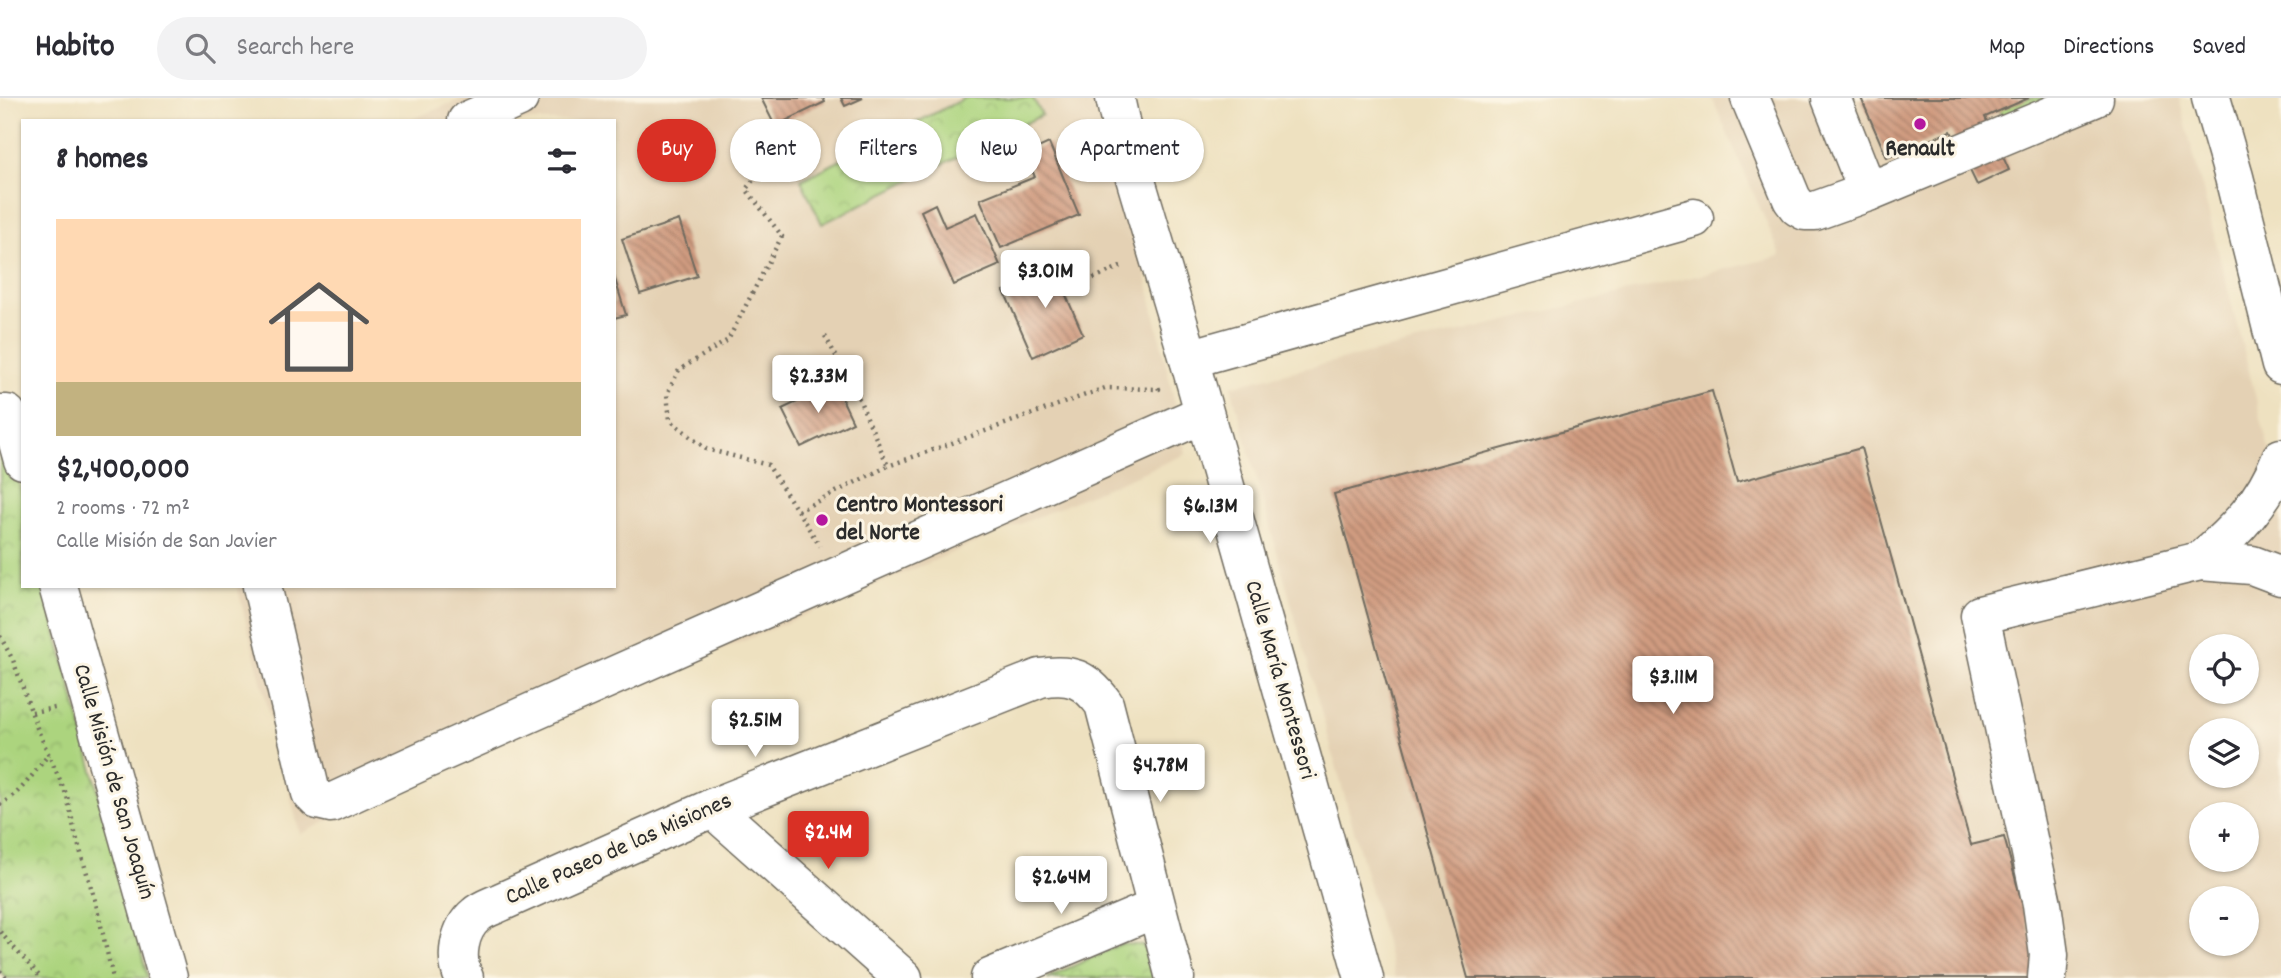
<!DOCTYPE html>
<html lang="en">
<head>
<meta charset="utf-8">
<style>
  :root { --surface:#fff; --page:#f2f2f3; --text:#2b2b33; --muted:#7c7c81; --line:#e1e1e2; --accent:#d93025 }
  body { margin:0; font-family:Dekko,sans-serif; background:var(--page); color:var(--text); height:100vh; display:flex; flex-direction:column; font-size:26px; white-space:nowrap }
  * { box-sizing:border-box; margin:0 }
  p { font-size:23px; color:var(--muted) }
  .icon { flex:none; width:38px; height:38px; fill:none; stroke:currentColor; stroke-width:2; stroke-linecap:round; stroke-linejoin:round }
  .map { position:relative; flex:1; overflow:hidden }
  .sheet { position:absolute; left:21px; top:21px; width:595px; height:469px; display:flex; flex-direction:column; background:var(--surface); border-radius:0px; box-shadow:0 2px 5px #0004 }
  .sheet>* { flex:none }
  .top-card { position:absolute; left:637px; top:21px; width:665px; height:63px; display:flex; gap:14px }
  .fabs { position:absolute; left:2189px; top:536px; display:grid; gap:14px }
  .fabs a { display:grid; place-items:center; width:70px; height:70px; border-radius:50%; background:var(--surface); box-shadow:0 2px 5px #0004; font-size:35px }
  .price { position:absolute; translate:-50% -60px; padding:0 16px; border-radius:7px; background:#fff; color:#222; font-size:23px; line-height:46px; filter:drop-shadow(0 2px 4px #0008) }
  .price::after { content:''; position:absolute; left:50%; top:42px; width:21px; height:16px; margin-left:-10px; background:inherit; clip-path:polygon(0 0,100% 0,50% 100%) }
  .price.selected { background:var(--accent); color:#fff }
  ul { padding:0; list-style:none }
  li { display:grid; align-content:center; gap:14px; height:371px; padding:0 35px }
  li span { display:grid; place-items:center; height:217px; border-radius:0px; color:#555 }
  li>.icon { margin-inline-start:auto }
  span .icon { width:126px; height:126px; fill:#fffc; stroke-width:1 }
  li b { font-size:30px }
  h2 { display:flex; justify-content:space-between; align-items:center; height:84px; padding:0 35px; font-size:30px }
  .tag { padding:0 24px; border-radius:32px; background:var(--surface); box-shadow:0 2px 5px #0004; font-size:24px; line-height:63px }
  .tag.selected { background:var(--accent); color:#fff }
  header { display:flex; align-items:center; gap:42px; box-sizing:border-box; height:98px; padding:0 35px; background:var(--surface); border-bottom:2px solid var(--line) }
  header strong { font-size:33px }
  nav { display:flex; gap:38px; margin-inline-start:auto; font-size:24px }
  .search { width:490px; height:63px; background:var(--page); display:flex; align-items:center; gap:18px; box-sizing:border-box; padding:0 24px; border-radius:38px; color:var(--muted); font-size:26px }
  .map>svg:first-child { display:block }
  .built { fill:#e4d1b4; fill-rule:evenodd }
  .park { fill:url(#park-crowns); stroke:#6c8054; stroke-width:2 }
  .building { fill:url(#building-back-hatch) }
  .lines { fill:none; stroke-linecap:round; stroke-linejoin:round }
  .minor-casing { stroke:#6f6b5f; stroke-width:41 }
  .major-casing { stroke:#6f6b5f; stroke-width:41 }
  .path { stroke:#6f6b5f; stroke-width:4.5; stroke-dasharray:2 5; stroke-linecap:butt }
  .minor { stroke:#fff; stroke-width:38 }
  .major { stroke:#fff; stroke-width:38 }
  .poi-dot { fill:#b5179e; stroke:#fcf5e5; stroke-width:2.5 }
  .labels { text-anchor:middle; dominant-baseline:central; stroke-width:6; stroke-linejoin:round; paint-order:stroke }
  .poi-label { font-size:24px; font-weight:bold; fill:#2b2b2b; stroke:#fcf5e5 }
  .street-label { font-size:24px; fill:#2b2b2b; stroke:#fcf5e5 }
</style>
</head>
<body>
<header>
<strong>Habito</strong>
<div class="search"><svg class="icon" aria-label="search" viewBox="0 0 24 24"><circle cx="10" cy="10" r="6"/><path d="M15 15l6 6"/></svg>Search here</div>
<nav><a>Map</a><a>Directions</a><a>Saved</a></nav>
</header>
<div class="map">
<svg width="2281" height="880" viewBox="0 0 2281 880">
  <defs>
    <pattern id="park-crowns" width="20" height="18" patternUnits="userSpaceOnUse" patternTransform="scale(1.75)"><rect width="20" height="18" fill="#acd47e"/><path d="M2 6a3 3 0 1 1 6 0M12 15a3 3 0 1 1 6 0" fill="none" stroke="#94b66d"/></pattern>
    <pattern id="building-back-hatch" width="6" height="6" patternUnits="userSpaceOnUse" patternTransform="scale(1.75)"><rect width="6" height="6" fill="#d09b80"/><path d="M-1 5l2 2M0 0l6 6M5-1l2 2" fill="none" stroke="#a97f69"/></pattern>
  </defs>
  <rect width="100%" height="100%" fill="#fcf5e5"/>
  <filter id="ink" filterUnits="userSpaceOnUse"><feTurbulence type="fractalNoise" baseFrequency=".0143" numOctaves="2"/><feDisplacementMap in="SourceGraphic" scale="14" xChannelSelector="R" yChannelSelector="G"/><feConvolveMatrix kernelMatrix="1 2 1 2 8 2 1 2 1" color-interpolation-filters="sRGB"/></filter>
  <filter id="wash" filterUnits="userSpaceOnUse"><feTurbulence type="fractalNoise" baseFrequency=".00686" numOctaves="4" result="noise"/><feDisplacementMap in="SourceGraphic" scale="28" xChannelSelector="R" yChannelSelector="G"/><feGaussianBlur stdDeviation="1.57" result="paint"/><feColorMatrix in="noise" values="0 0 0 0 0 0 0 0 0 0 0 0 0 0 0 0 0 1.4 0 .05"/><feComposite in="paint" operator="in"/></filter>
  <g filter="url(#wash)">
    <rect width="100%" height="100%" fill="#eee1c0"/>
    <!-- built -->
    <g class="built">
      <path d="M464,0H1106L1186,356L421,679L300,736L237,488H614V23H407Z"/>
      <path d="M1712,0H2179L2281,398V880H1395L1231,288L1781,158ZM2202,548H2247V593H2202ZM2202,632H2247V677H2202ZM2202,716H2247V761H2202ZM2202,800H2247V845H2202Z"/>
    </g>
    <!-- park -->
    <g class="park">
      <path d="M965,0H1033L1042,17L822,126L801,82Z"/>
      <path d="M2029,0H2077L2007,30L1999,12Z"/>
      <path d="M0,348L12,357L23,402V488H44L148,880H6L0,873Z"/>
      <path d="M1121,846L1142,847L1157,864L1161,880H1047Z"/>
    </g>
    <g id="blocks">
      <!-- building -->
      <g class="building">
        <path d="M761,0H823L825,4L775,28Z"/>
        <path d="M841,0H863L845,8Z"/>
        <path d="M1861,0H2029L1985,19L2009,72L1977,87L1951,33L1887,60Z"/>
        <path d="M1049,45L1079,117L1001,150L980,101L1035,79L1025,56Z"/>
        <path d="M935,106L945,129L977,115L1000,167L954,187L921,113Z"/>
        <path d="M679,122L697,178L640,196L622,141Z"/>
        <path d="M1067,165L1077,187L1064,193L1083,236L1033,259L1004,193Z"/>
        <path d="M614,178L626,217L614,220Z"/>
        <path d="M835,286L853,324L801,349L782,311Z"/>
        <path d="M1712,293L1737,384L1861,350L1971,747L2004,739L2040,871L2035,880H1468L1334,396Z"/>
      </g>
    </g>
  </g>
  <g filter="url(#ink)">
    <use href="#blocks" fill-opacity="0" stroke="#6f6b5f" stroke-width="2"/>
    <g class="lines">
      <defs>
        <g id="minor">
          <path d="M1115,0L1125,46L1189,261L1364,880"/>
          <path d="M1750,0L1792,101L1798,109L1805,113H1815L1868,94L2094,0"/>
          <path d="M1831,0L1868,94"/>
          <path d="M467,23L519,0"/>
          <path d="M1189,261L1694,120"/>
          <path d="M0,316H7L14,330L23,362"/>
          <path d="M2200,463C2236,433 2264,404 2281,360"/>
          <path d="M58,488L168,880"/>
          <path d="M262,488L311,695L318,702L331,705L422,663L1203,316"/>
          <path d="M712,710L903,880"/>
          <path d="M464,880C454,860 459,831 476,817C482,811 493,808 501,804L712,710L1040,580C1071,575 1085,580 1104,606L1175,880"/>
          <path d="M990,880L1156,810"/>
          <path d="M2047,880L2049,857L2042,806L1980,517L2200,463L2252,467L2281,478"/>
        </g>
        <path id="major" d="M2211,0L2234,79L2281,267"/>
      </defs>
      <!-- minor casing -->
      <use href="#minor" class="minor-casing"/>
      <!-- major casing -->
      <use href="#major" class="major-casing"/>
      <!-- path -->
      <g class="path">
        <path d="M788,39L746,91L782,138L728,242L679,272L667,296L670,322L706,351L768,367L820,448"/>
        <path d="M1087,183L1122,168L1124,170"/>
        <path d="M825,238L856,294L888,368"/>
        <path d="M798,413L888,368L1105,290L1159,291L1158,289"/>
        <path d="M0,538L13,562L37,630L67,698L75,735L96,806L113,880"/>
        <path d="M32,614L55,610"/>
        <path d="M0,706C20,697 35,673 49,656"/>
        <path d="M0,834L41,880"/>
        <path d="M0,873L6,880"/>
      </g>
      <!-- minor -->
      <use href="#minor" class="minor"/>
      <!-- major -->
      <use href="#major" class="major"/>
    </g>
  </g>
  <!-- markers -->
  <g class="poi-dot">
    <circle cx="1920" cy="26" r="7"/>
    <circle cx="822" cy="422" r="7"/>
  </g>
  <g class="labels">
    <!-- poi labels -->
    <g class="poi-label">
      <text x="1920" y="52">Renault</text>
      <text x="836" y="408" text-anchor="start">Centro Montessori<tspan x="836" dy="28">del Norte</tspan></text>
    </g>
    <!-- street labels -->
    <g class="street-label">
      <text transform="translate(1279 582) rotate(74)">Calle María Montessori</text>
      <text transform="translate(113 684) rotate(74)">Calle Misión de San Joaquín</text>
      <text transform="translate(619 752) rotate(-24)">Calle Paseo de las Misiones</text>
    </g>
  </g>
</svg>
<div class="fabs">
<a><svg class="icon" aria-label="locate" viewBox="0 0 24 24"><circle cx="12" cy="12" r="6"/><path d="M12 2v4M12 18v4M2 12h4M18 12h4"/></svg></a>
<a><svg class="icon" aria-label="layers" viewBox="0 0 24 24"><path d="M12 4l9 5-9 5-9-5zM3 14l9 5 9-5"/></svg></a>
<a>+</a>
<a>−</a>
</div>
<b class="price" style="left:1045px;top:212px">$3.01M</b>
<b class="price" style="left:818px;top:317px">$2.33M</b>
<b class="price" style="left:1210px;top:447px">$6.13M</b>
<b class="price" style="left:1673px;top:618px">$3.11M</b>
<b class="price" style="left:755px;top:661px">$2.51M</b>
<b class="price" style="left:1160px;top:706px">$4.78M</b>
<b class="price selected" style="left:828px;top:773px">$2.4M</b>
<b class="price" style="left:1061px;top:818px">$2.64M</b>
<div class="top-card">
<a class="tag selected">Buy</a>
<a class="tag">Rent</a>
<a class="tag">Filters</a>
<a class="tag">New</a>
<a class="tag">Apartment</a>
</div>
<section class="sheet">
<h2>8 homes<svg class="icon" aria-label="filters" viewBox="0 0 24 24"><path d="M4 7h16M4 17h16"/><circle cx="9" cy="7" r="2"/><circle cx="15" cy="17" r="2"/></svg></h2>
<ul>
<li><span style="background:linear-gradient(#ffd9b3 75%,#c2b280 0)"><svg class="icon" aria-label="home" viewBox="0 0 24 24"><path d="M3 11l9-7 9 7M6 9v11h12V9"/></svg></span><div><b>$2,400,000</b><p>2 rooms · 72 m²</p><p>Calle Misión de San Javier</p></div></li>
</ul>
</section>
</div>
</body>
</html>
